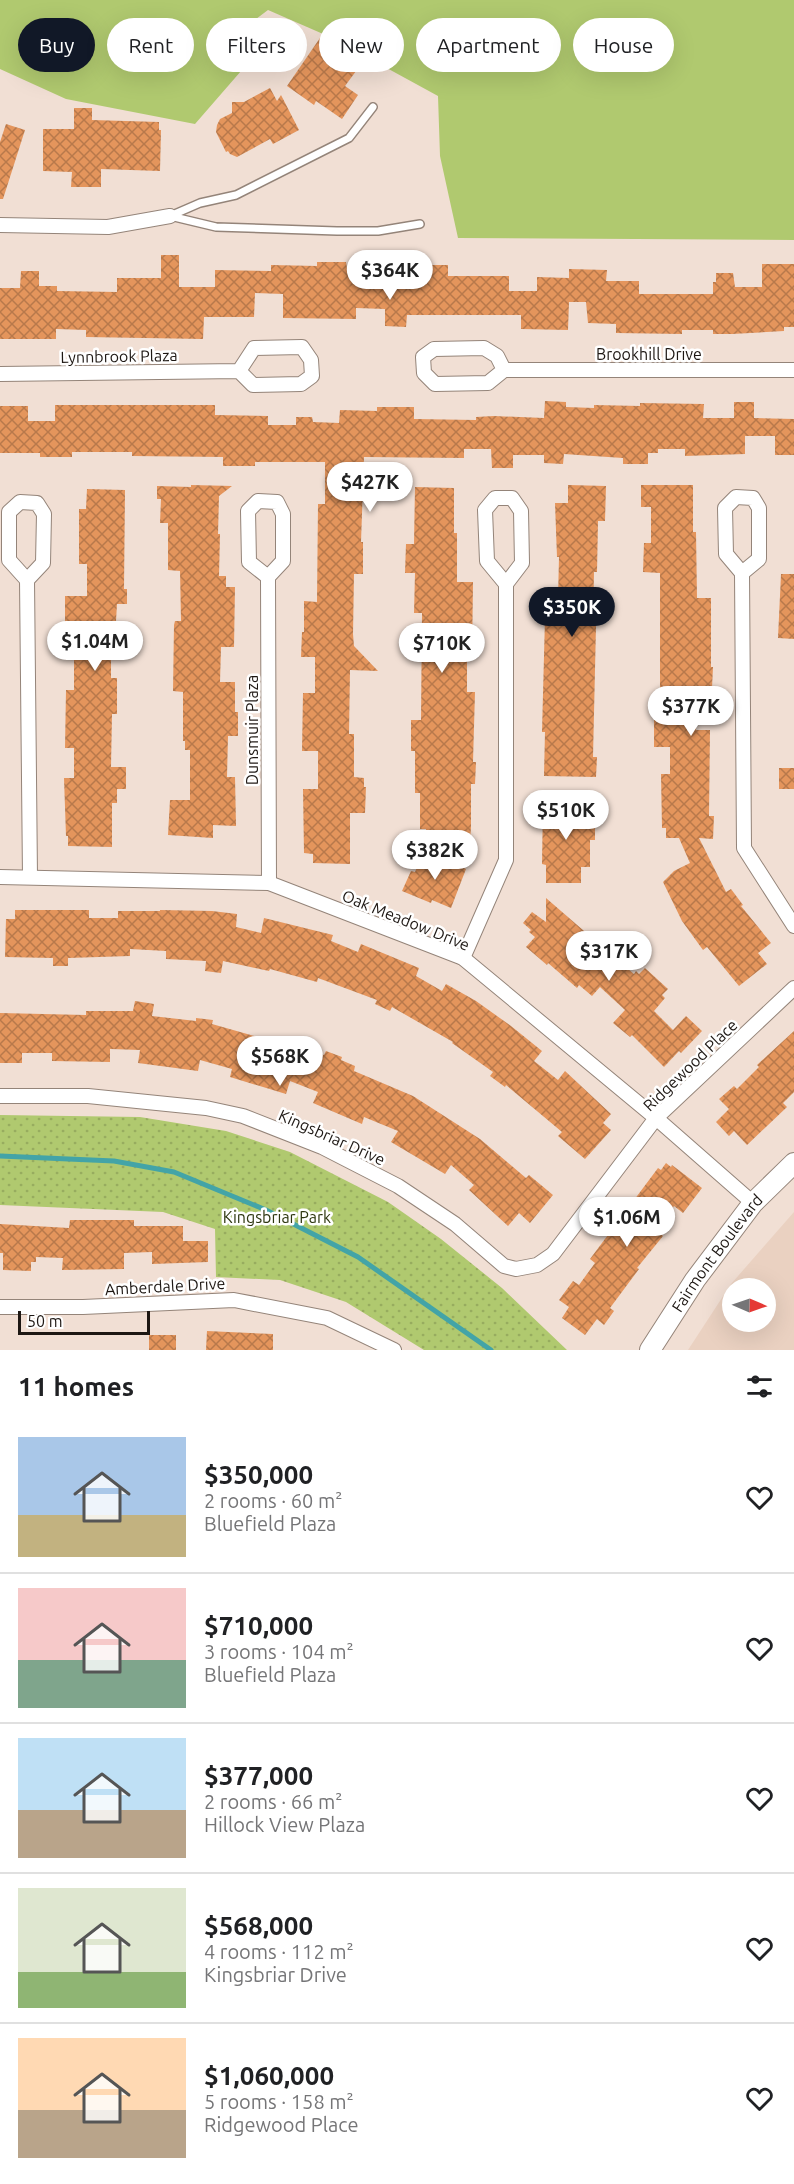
<!DOCTYPE html>
<html lang="en">
<head>
<meta charset="utf-8">
<style>
  :root { --surface:#fff; --page:#f6f6f6; --text:#202124; --muted:#757577; --line:#e0e0e0; --accent:#111827 }
  body { margin:0; font-family:Ubuntu,sans-serif; background:var(--page); color:var(--text); height:100vh; display:flex; flex-direction:column; font-size:22px; white-space:nowrap }
  * { box-sizing:border-box; margin:0 }
  p { font-size:20px; color:var(--muted) }
  .icon { flex:none; width:33px; height:33px; fill:none; stroke:currentColor; stroke-width:2; stroke-linecap:round; stroke-linejoin:round }
  .map { position:relative; height:1350px; overflow:hidden }
  .details { display:flex; flex-direction:column; background:var(--surface); flex:1 }
  .details>* { flex:none }
  .banner { position:absolute; left:18px; top:18px; width:759px; height:54px; display:flex; gap:12px }
  .needle { width:39px; rotate:92deg }
  .fabs { position:absolute; left:722px; top:1278px; display:grid; gap:12px }
  .fabs a { display:grid; place-items:center; width:54px; height:54px; border-radius:50%; background:var(--surface); box-shadow:0 6px 24px #0002; font-size:30px }
  .scale { position:absolute; left:18px; bottom:15px; width:132px; box-sizing:border-box; padding-left:6px; border:3px solid #1d1713; border-top:0; font-size:16px; line-height:21px; white-space:nowrap; color:#1d1713; -webkit-text-stroke:4px #fff; paint-order:stroke }
  .price { position:absolute; translate:-50% -51px; padding:0 14px; border-radius:21px; background:#fff; color:#222; font-size:20px; line-height:39px; filter:drop-shadow(0 2px 3px #0008) }
  .price::after { content:''; position:absolute; left:50%; top:36px; width:18px; height:14px; margin-left:-9px; background:inherit; clip-path:polygon(0 0,100% 0,50% 100%) }
  .price.active { background:var(--accent); color:#fff }
  ul { padding:0; list-style:none }
  li { display:flex; align-items:center; gap:18px; height:150px; padding:0 18px }
  li+li { border-top:2px solid var(--line) }
  li span { display:grid; place-items:center; flex:none; width:168px; height:120px; border-radius:0px; color:#555 }
  li>.icon { margin-inline-start:auto }
  span .icon { width:72px; height:72px; fill:#fffc; stroke-width:1 }
  li b { font-size:26px }
  h2 { display:flex; justify-content:space-between; align-items:center; height:72px; padding:0 18px; font-size:26px }
  .pill { padding:0 21px; border-radius:27px; background:var(--surface); box-shadow:0 6px 24px #0002; font-size:21px; line-height:54px }
  .pill.active { background:var(--accent); color:#fff }
  .map>svg:first-child { display:block }
  .built { fill:#ead1c1; fill-rule:evenodd }
  .grass { fill:#b0c96f }
  .park { fill:url(#park-dots) }
  .lines { fill:none; stroke-linecap:round; stroke-linejoin:round }
  .stream { stroke:#43a4a7; stroke-width:5 }
  .building { fill:url(#building-cross-hatch) }
  .lane-casing { stroke:#948479; stroke-width:10 }
  .street-casing { stroke:#948479; stroke-width:16 }
  .secondary-casing { stroke:#948479; stroke-width:22 }
  .lane { stroke:#fff; stroke-width:7 }
  .street { stroke:#fff; stroke-width:14 }
  .secondary { stroke:#fff; stroke-width:20 }
  .labels { text-anchor:middle; dominant-baseline:central; stroke-width:5; stroke-linejoin:round; paint-order:stroke }
  .street-label { font-size:16px; fill:#1d1713; stroke:#fff }
  .park-label { font-size:16px; fill:#2d3610; stroke:#fff }
</style>
</head>
<body>
<div class="map">
<svg width="794" height="1350" viewBox="0 0 794 1350">
  <defs>
    <pattern id="park-dots" width="8" height="8" patternUnits="userSpaceOnUse" patternTransform="scale(1.5)"><rect width="8" height="8" fill="#b0c96f"/><path d="M2 2h.1M6 6h.1" fill="none" stroke="#97ac5f" stroke-width="1.8" stroke-linecap="round"/></pattern>
    <pattern id="building-cross-hatch" width="8" height="8" patternUnits="userSpaceOnUse" patternTransform="scale(1.5)"><rect width="8" height="8" fill="#e4955c"/><path d="M0 0l8 8M0 8l8-8" fill="none" stroke="#b8794b"/></pattern>
  </defs>
  <rect width="100%" height="100%" fill="#f1dfd4"/>
  <!-- built -->
  <path class="built" d="M794,1212V1350H688L731,1284ZM732,1288H765V1322H732Z"/>
  <!-- grass -->
  <path class="grass" d="M0,0H794V240L458,238L440,156L438,96L330,37L268,10L248,25V63L195,124L66,99L0,69Z"/>
  <!-- park -->
  <path class="park" d="M0,1115L140,1117L226,1131L290,1152L388,1202L441,1239L502,1288L567,1350H424L346,1302L280,1280L216,1277L215,1229L163,1212L0,1205Z"/>
  <g class="lines">
    <!-- stream -->
    <path class="stream" d="M0,1156L114,1161L174,1172L266,1210L358,1257L491,1350"/>
  </g>
  <!-- building -->
  <g class="building">
    <path d="M320,38L325,41L327,38L362,63L345,86L358,95L342,119L316,101L314,105L287,86Z"/>
    <path d="M270,88L277,101L281,95L299,130L273,144L270,139L237,157L230,154L228,151L226,152L216,132L217,125L220,119L232,113V102H244Z"/>
    <path d="M74,108H92V120L159,122V130H161L160,171L101,169V187H71L72,172L43,171V129H74Z"/>
    <path d="M6,124L25,130L3,199H0V142Z"/>
    <path d="M161,255H179V287H215V270L271,271V265L317,266V262H346L348,275L375,276V265H448V276H509V291H537V277L569,278V269L607,270L606,281H639V294H713V282H716V273H733L735,287H762V264H794V327H784V331L732,334H713V330H682V334L616,333V324L588,323L586,302H569L568,330L521,329V315H407L406,327L385,326V309L356,308V319L283,318V294L255,293L254,317H204L203,339L86,337V330L56,329V339H0V288H20L21,271H39V286H57V291L117,292V278H161Z"/>
    <path d="M545,401L566,402V407L594,408V405L640,406V403L704,404L703,418H734V402H754V418L794,419V455H775V436H745V454L685,456V449H658V453H648V464H623V458L564,454L563,464L544,463V455H513V468H492L491,449H464V458L364,457L361,542H363V574H354L353,634L354,646L378,671L350,670L349,734H354V777L364,778V787H366L365,813H350V864L313,863V854L304,853L303,789H318V751H302L303,693H315V657H301L302,632H304V601L317,602L318,504H325V462H255V466H223V457L132,456V452H72V457H40V453H0V406H28V421H55V405H215V415L268,416V425H296V417H312L313,422L339,423L340,410L377,411V407H414V419L476,420V417L494,416L544,418Z"/>
    <path d="M191,485L232,486L219,496L218,534H220L219,576H226V587H235L234,647H221L220,682H235V712H238V736H228L227,777H235L236,826L213,825V838L168,835L170,800H190V750H185V741H183V692L173,691L174,625L175,621H181L180,571L168,570V523H160L161,499H157V486L191,487Z"/>
    <path d="M568,485L606,486L605,521H598L597,572H594L593,626H596L593,757H597L596,777L544,776L545,732H542L545,618H542V597L558,598L559,557H557L555,503H568Z"/>
    <path d="M641,485H693V532H696L697,598H711V667H713L712,688H696V730H710L709,816H714L713,839L699,838L726,892L731,889L743,905L741,906L771,943L758,953L767,964L739,986L707,947L703,950L682,921L663,882L674,871L690,863L679,838H666V828H662L661,774H670V747H654V719L660,720V573L643,572L644,543H651V507H641Z"/>
    <path d="M415,487L454,488V533H457V582H473L472,658H467V692H475L473,762H476L475,784H471V827L470,844H467V846H426V829H420V793H415V751H411V720H421L422,613H414L415,573H405L406,544H414Z"/>
    <path d="M87,489L125,490L124,589H127V604H117L116,621H111V678H117V714H112L111,767H126V789H117V803H112V847L68,846V836H66L64,778H74V748H65L66,690H74V660H65V596H87V564H79V509H86Z"/>
    <path d="M781,574H794V639L778,638Z"/>
    <rect x="779" y="768" width="15" height="21"/>
    <path d="M543,802H584V817H595V840H590V867H581V883H546V865L542,864Z"/>
    <path d="M426,852L466,869L451,908L432,900L431,903L402,891L411,871L415,872L419,863L426,860Z"/>
    <path d="M546,898L591,937L594,933L612,949L609,953L634,974L636,971L639,974L645,968L668,989L662,995L665,998L654,1011L673,1030L686,1016L702,1031L681,1053L679,1051L664,1067L632,1035L630,1037L613,1023L625,1010L600,987L592,996L579,985L577,988L548,963L547,965L526,947L535,937L529,932L531,930L523,923L532,912L546,922Z"/>
    <path d="M15,910H89V918H118V911H160V910L212,911L237,914L236,927L261,933L264,918L333,935L331,941L358,952L361,944L419,968L416,976L442,991L446,984L476,1001L511,1026L542,1051L534,1061L558,1080L565,1071L611,1114L603,1123L611,1130L585,1159L558,1136L562,1132L506,1085L505,1087L490,1076L493,1072L452,1043L453,1042L392,1007L390,1011L375,1004L377,1000L318,978L317,982L270,969L269,971L223,961L221,973L205,971L206,961L166,959V951L130,949V956L68,958V966H53V958L5,957L6,919H15Z"/>
    <path d="M135,1001L154,1004L152,1016L196,1021V1018L213,1020L212,1024L275,1042L276,1041L324,1055L326,1051L342,1057L341,1060L355,1066L354,1071L413,1096L480,1139L526,1178L529,1175L553,1195L530,1223L519,1213L508,1226L469,1190L474,1185L451,1165L445,1174L391,1142L398,1131L364,1117L362,1124L313,1103L318,1092L290,1081L286,1094L230,1077L232,1069L200,1060L198,1071L138,1063L140,1050L110,1049V1062L52,1061V1053H22V1063H0V1013L86,1015V1011H133Z"/>
    <path d="M794,1031V1092L783,1103L787,1107L747,1145L734,1131L729,1136L716,1122L729,1109L719,1099L734,1086L737,1089L759,1067L757,1065Z"/>
    <path d="M666,1163L671,1167L672,1165L702,1188L683,1213L674,1206L656,1230L663,1236L637,1268L639,1269L610,1308L614,1311L604,1325L597,1319L585,1335L562,1318L569,1307L559,1300L573,1281L579,1285L595,1263L590,1259L658,1168L661,1170Z"/>
    <path d="M70,1220H134V1226H183V1241H208V1262L152,1264V1252L124,1253V1269L62,1270L63,1258L36,1257V1262H31V1271L3,1270V1253H0V1224L69,1228Z"/>
    <path d="M207,1331L273,1334V1350H206Z"/>
    <rect x="149" y="1335" width="27" height="15"/>
  </g>
  <g class="lines">
    <defs>
      <g id="lane">
        <path d="M170,216L216,227L337,231H378L420,224"/>
        <path d="M170,216L200,203L236,195L349,138L373,107"/>
      </g>
      <g id="street">
        <path d="M0,225L108,227L170,216"/>
        <path d="M504,370L497,356L484,348L434,349L423,357L424,373L435,384L488,383L504,370H794"/>
        <path d="M0,374L239,371L253,385L301,384L312,376L311,360L302,347L254,348L239,371"/>
        <path d="M742,573L759,559V508L753,498L736,497L725,508L726,554L742,573L744,848L794,926"/>
        <path d="M268,577L249,562L248,511L258,501L277,502L283,514V561L268,577L269,883"/>
        <path d="M27,580L9,560V512L20,502L37,503L44,514L43,563L27,580L30,877"/>
        <path d="M0,877L269,883L463,958L656,1118L753,1203"/>
        <path d="M463,958L506,860V584L522,563L521,511L512,498H495L485,510L487,561L506,584"/>
        <path d="M0,1096H88L206,1108L243,1116L322,1147L398,1186L455,1224L504,1266L516,1269L537,1265L553,1254L656,1118L794,988"/>
        <path d="M0,1307H83L234,1300L327,1318L394,1350"/>
      </g>
      <g id="secondary">
        <path id="s1" d="M650,1350L695,1280L753,1203L794,1163"/>
      </g>
    </defs>
    <!-- lane casing -->
    <use href="#lane" class="lane-casing"/>
    <!-- street casing -->
    <use href="#street" class="street-casing"/>
    <!-- secondary casing -->
    <use href="#secondary" class="secondary-casing"/>
    <!-- lane -->
    <use href="#lane" class="lane"/>
    <!-- street -->
    <use href="#street" class="street"/>
    <!-- secondary -->
    <use href="#secondary" class="secondary"/>
  </g>
  <g class="labels">
    <!-- street labels -->
    <g class="street-label">
      <text x="649" y="354">Brookhill Drive</text>
      <text transform="translate(119 356) rotate(-1)">Lynnbrook Plaza</text>
      <text transform="translate(252 730) rotate(-90)">Dunsmuir Plaza</text>
      <text transform="translate(406 920) rotate(22)">Oak Meadow Drive</text>
      <text transform="translate(690 1065) rotate(-44)">Ridgewood Place</text>
      <text transform="translate(332 1137) rotate(24)">Kingsbriar Drive</text>
      <text stroke="none"><textPath href="#s1" startOffset="118">Fairmont Boulevard</textPath></text>
      <text transform="translate(165 1286) rotate(-3)">Amberdale Drive</text>
    </g>
    <!-- park labels -->
    <g class="park-label">
      <text x="277" y="1217">Kingsbriar Park</text>
    </g>
  </g>
</svg>
<div class="fabs">
<a><svg class="needle" viewBox="-14 -14 28 28"><path d="M0-13l5 13h-10z" fill="#e53935"/><path d="M0 13l5-13h-10z" fill="#757577"/></svg></a>
</div>
<div class="scale">50 m</div>
<b class="price" style="left:390px;top:301px">$364K</b>
<b class="price" style="left:370px;top:513px">$427K</b>
<b class="price active" style="left:572px;top:638px">$350K</b>
<b class="price" style="left:95px;top:672px">$1.04M</b>
<b class="price" style="left:442px;top:674px">$710K</b>
<b class="price" style="left:691px;top:737px">$377K</b>
<b class="price" style="left:566px;top:841px">$510K</b>
<b class="price" style="left:435px;top:881px">$382K</b>
<b class="price" style="left:609px;top:982px">$317K</b>
<b class="price" style="left:280px;top:1087px">$568K</b>
<b class="price" style="left:627px;top:1248px">$1.06M</b>
<div class="banner">
<a class="pill active">Buy</a>
<a class="pill">Rent</a>
<a class="pill">Filters</a>
<a class="pill">New</a>
<a class="pill">Apartment</a>
<a class="pill">House</a>
</div>
</div>
<section class="details">
<h2>11 homes<svg class="icon" aria-label="filters" viewBox="0 0 24 24"><path d="M4 7h16M4 17h16"/><circle cx="9" cy="7" r="2"/><circle cx="15" cy="17" r="2"/></svg></h2>
<ul>
<li><span style="background:linear-gradient(#a9c7e8 65%,#c2b280 0)"><svg class="icon" aria-label="home" viewBox="0 0 24 24"><path d="M3 11l9-7 9 7M6 9v11h12V9"/></svg></span><div><b>$350,000</b><p>2 rooms · 60 m²</p><p>Bluefield Plaza</p></div><svg class="icon" aria-label="heart" viewBox="0 0 24 24"><path d="M12 20l-8-8c-3-5 5-10 8-4 3-6 11-1 8 4z"/></svg></li>
<li><span style="background:linear-gradient(#f6c9c9 60%,#7fa58c 0)"><svg class="icon" aria-label="home" viewBox="0 0 24 24"><path d="M3 11l9-7 9 7M6 9v11h12V9"/></svg></span><div><b>$710,000</b><p>3 rooms · 104 m²</p><p>Bluefield Plaza</p></div><svg class="icon" aria-label="heart" viewBox="0 0 24 24"><path d="M12 20l-8-8c-3-5 5-10 8-4 3-6 11-1 8 4z"/></svg></li>
<li><span style="background:linear-gradient(#bfe0f5 60%,#b9a48a 0)"><svg class="icon" aria-label="home" viewBox="0 0 24 24"><path d="M3 11l9-7 9 7M6 9v11h12V9"/></svg></span><div><b>$377,000</b><p>2 rooms · 66 m²</p><p>Hillock View Plaza</p></div><svg class="icon" aria-label="heart" viewBox="0 0 24 24"><path d="M12 20l-8-8c-3-5 5-10 8-4 3-6 11-1 8 4z"/></svg></li>
<li><span style="background:linear-gradient(#dfe7d0 70%,#8fb573 0)"><svg class="icon" aria-label="home" viewBox="0 0 24 24"><path d="M3 11l9-7 9 7M6 9v11h12V9"/></svg></span><div><b>$568,000</b><p>4 rooms · 112 m²</p><p>Kingsbriar Drive</p></div><svg class="icon" aria-label="heart" viewBox="0 0 24 24"><path d="M12 20l-8-8c-3-5 5-10 8-4 3-6 11-1 8 4z"/></svg></li>
<li><span style="background:linear-gradient(#ffd9b3 60%,#b9a48a 0)"><svg class="icon" aria-label="home" viewBox="0 0 24 24"><path d="M3 11l9-7 9 7M6 9v11h12V9"/></svg></span><div><b>$1,060,000</b><p>5 rooms · 158 m²</p><p>Ridgewood Place</p></div><svg class="icon" aria-label="heart" viewBox="0 0 24 24"><path d="M12 20l-8-8c-3-5 5-10 8-4 3-6 11-1 8 4z"/></svg></li>
</ul>
</section>
</body>
</html>
